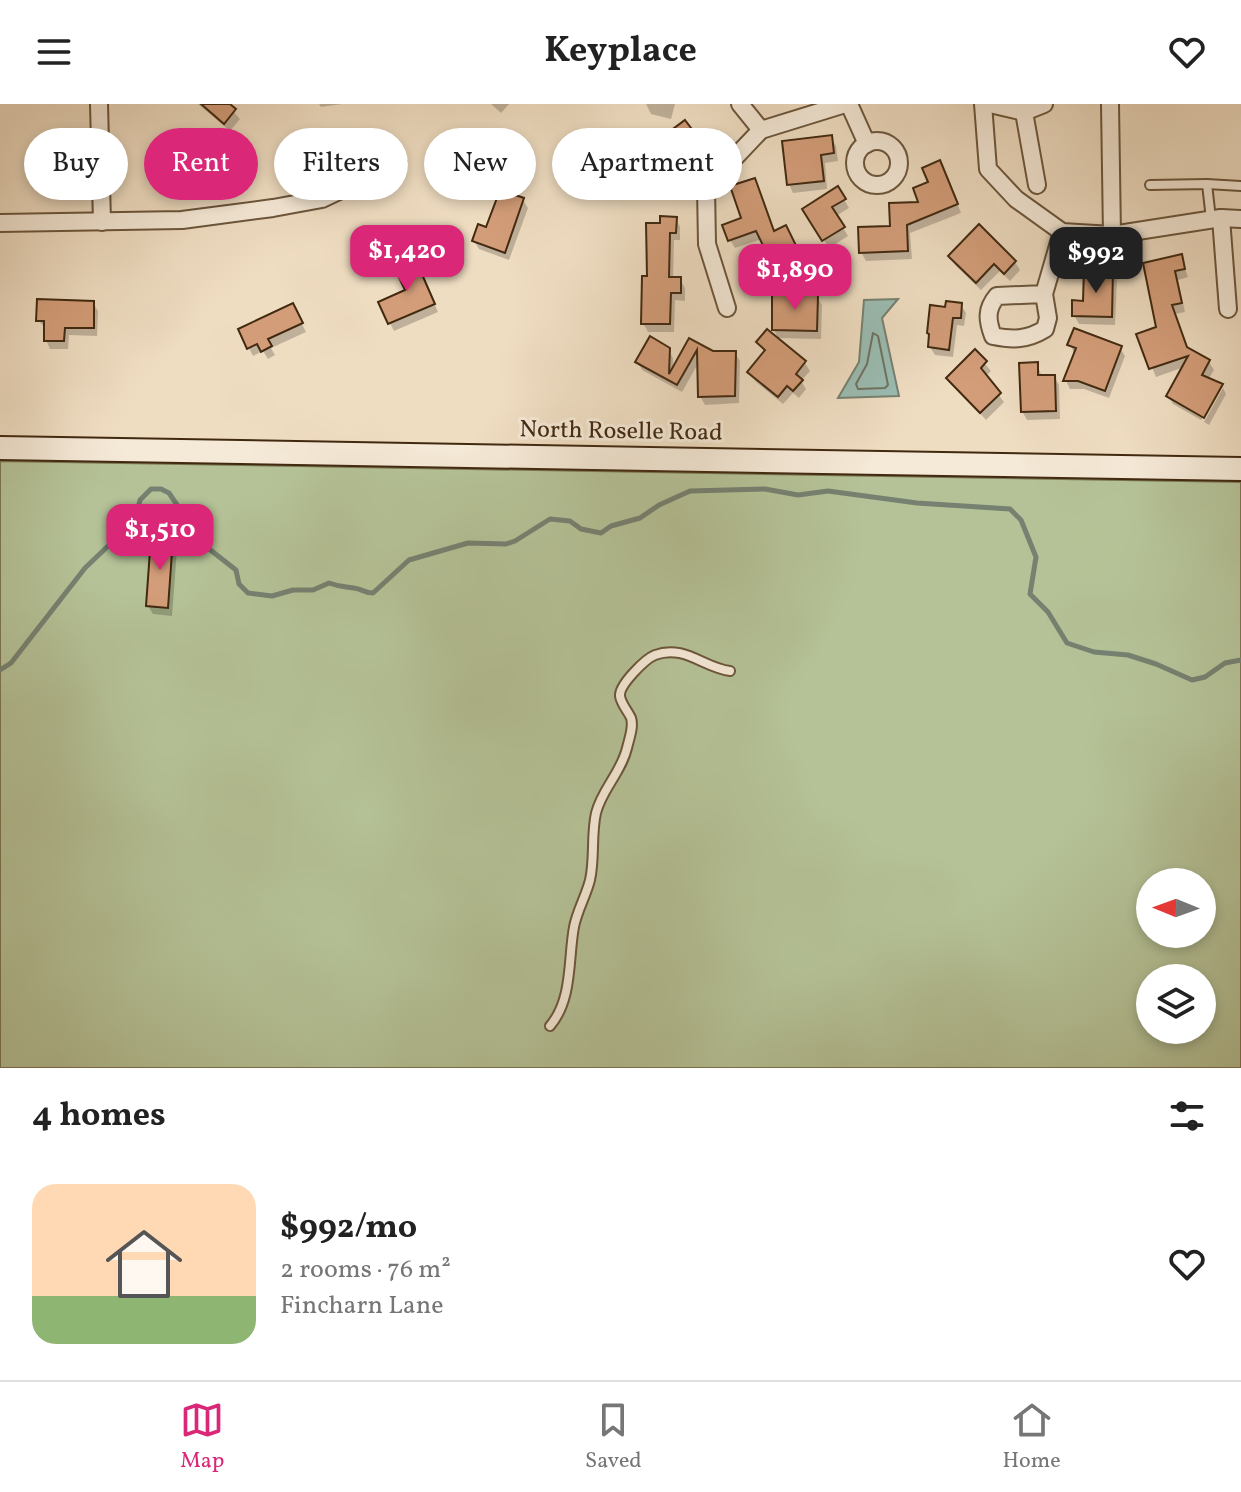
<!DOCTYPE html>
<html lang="en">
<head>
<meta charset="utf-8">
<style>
  :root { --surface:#fff; --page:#f2f2f2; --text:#222; --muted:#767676; --line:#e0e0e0; --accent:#db2777 }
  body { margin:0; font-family:Vollkorn,serif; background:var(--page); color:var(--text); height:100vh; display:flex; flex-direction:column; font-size:30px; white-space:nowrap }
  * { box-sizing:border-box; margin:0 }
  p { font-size:26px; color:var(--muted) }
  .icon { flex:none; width:44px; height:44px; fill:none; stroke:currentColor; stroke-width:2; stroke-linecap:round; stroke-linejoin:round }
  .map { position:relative; height:964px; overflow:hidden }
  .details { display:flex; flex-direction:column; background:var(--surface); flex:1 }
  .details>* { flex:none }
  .banner { position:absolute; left:24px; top:24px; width:800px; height:72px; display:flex; gap:16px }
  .needle { width:52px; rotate:271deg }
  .controls { position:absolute; left:1136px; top:764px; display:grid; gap:16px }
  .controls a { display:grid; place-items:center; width:80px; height:80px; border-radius:50%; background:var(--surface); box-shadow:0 4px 12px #0003; font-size:40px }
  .price { position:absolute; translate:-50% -68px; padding:0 18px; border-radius:16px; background:var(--accent); color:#fff; font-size:26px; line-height:52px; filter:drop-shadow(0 2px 4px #0008) }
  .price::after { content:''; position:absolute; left:50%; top:48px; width:24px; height:18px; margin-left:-12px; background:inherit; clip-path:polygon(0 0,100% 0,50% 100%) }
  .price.on { background:#222; color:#fff }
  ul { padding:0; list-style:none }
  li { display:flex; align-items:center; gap:24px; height:200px; padding:0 32px }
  li span { display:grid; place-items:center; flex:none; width:224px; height:160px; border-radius:24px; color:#555 }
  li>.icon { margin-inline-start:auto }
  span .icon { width:96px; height:96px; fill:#fffc; stroke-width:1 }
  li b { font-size:34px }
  h2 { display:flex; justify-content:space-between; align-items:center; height:96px; padding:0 32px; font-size:34px }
  .tag { padding:0 28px; border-radius:36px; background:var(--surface); box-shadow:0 4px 12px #0003; font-size:28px; line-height:72px }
  .tag.on { background:var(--accent); color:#fff }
  header { display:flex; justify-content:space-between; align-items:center; height:104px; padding:0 32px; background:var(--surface); font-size:36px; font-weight:700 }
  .tab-bar { display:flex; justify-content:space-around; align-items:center; height:112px; border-top:2px solid var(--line); background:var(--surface); font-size:22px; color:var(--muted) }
  .tab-bar a { display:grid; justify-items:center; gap:4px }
  .tab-bar .on { color:var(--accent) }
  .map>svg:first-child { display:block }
  .green { fill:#b5c297; stroke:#7b7654; stroke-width:2; fill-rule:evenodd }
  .water { fill:#9abcb2; stroke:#768171; stroke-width:2 }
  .shadow { fill:#0003 }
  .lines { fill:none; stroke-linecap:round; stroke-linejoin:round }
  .shore { stroke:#6e7261; stroke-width:2 }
  .stream { stroke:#768171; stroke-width:5 }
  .building { fill:#d39d79; stroke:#412910; stroke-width:2 }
  .lane-casing { stroke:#6c563c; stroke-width:12 }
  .street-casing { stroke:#6c563c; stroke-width:20 }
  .secondary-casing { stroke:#412910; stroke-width:26 }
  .lane { stroke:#f5e9d7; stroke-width:8 }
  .street { stroke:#f5e9d7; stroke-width:16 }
  .secondary { stroke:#f5e9d7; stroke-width:22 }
  .labels { text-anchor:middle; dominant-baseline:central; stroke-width:6; stroke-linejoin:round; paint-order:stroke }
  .street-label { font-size:24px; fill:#412910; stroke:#f5e9d7 }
</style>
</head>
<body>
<header><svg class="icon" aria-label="menu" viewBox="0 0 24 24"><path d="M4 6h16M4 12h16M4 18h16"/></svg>Keyplace<svg class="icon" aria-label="heart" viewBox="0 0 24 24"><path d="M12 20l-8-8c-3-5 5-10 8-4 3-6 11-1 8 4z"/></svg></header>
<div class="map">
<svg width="1241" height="964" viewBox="0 0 1241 964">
  <rect width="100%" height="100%" fill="#efddc2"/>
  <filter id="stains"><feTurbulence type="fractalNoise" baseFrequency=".0025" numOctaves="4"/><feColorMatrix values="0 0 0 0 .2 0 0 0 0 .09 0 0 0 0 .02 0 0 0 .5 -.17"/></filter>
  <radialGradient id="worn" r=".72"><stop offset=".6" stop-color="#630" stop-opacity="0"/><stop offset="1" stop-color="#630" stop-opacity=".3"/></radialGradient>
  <!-- green -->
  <path class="green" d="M0,357L1241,378V964H0ZM1150,778H1202V830H1150ZM1150,874H1202V926H1150Z"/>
  <!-- water -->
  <path class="water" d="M898,195L882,214L899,292L838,294L859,258L864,196Z"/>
  <!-- shadow -->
  <g class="shadow">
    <path d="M198,0H227L240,15L230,27Z"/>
    <path d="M319,0H342L321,3Z"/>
    <path d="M491,0H509L501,9Z"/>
    <path d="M646,0H675L671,15L651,10Z"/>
    <path d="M692,29L697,37L682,48L701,75L681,90L654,54Z"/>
    <path d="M831,34L836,42L838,57L825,59L827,85L793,89L789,80Z"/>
    <path d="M944,67L961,109L910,129L912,155L866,157L861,148L921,100L930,79Z"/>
    <path d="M754,76L775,129L790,132L810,173L779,188L769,169L776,165L762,135L735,144L730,136L744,115Z"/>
    <path d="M838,85L849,104L836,112L848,132L829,144L805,105Z"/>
    <path d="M523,96L528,104L509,156L479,145L474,137Z"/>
    <path d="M676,115L680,123V136H674L673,175H680L685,184V197L675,196L674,228H648L643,219L649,174L662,121Z"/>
    <path d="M951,153L1015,158L1020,166L1010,177L1000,167L981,186L955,161Z"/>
    <path d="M1181,153L1188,173L1178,176L1185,208L1175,210L1188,246L1209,258L1214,266L1208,276L1223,284H1219L1201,316L1173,300L1168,292L1184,263L1156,273L1139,231L1159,224L1145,160Z"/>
    <path d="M418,162L438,208L394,227L390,219Z"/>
    <path d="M1112,168L1117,176L1115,221L1079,220L1074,211Z"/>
    <path d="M817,193L822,201L821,235L778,234L774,226Z"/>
    <path d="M93,199L98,207L97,232L69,231L68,245H50L46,236V225L38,216Z"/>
    <path d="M961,201L966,209L964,222L957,221L953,253L935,251L930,243L931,233L947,205Z"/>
    <path d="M297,210L306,228L271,244L275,251L268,255L263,247L253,252L249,244Z"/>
    <path d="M768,228L805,259L810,267L801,277L806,285L799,294L793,289L783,300L755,277L750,268L766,249L759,239Z"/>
    <path d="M690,237L713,249H735L740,257L739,299L705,301L700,292L699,258L682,288L642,266L638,258L668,245L673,254V267Z"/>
    <path d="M1070,240L1120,244L1125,252L1109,294L1084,285H1070L1066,277L1074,249Z"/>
    <path d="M975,248L991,267L985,273L1004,298L986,316L948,274Z"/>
    <path d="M1037,260L1042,273H1054L1059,281L1060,315L1027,316L1022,307Z"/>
    <path d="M1223,284L1226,290L1209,321L1204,318Z"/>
    <path d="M172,436L177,445L172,512L153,510L148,502Z"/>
  </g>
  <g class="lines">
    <!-- shore -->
    <path class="shore" d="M873,229L878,232L888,281L885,284L858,285L856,280L867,260Z"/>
    <!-- stream -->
    <path class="stream" d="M0,566L11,559L85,464L129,422L136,412L140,396L151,385H161L169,389L204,441L236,466L239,480L248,489L272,492L293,486H313L329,479C340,483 344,482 354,484C362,485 365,489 373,489L409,456L468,439L506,440L515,437L550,415L570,417L581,425L601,429L611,422L640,414L659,401L690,387L765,385L798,391L828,387L917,399L1010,405L1021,416L1036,453L1030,490L1048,508L1067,539L1094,548L1128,551L1156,560L1192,576L1205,573L1225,559L1241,556"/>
  </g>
  <!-- building -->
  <g class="building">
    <path d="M201,0H230L236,5L224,20Z"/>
    <path d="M685,16L694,28L678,39L698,66L675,83L646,45Z"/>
    <path d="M832,31L834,49L821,51L824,77L787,81L782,37Z"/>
    <path d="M940,56L958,100L907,121L908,147L859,149L858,123L890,122L889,99L918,98L913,84L928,78L922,64Z"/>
    <path d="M755,74L774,127L786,121L807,164L772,181L766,168L774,164L756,127L728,137L722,121L741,114L730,82Z"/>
    <path d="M838,82L846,95L832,103L845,123L822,137L802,105Z"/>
    <path d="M500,86L524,94L505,149L472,137L478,120L486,123Z"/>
    <path d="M660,112L677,113L676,129H670L669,173H681V189H671L670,220H641L642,172H647L646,119H660Z"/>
    <path d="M979,120L1016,157L1004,170L994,160L976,179L948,152Z"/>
    <path d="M1182,150L1185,165L1175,167L1182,199L1172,201L1187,243L1210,256L1202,271L1223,280L1204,314L1166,292L1188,252L1149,265L1136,230L1156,223L1143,159Z"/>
    <path d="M414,152L435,200L388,220L378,198L405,186L393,161Z"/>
    <path d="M1084,165L1113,166L1112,213L1072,212V196L1083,197Z"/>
    <path d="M772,190L818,191L817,227L772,226Z"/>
    <path d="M37,195L94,197V224H65L64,237H44V217H36Z"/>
    <path d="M946,197L962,199L961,214H953L949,246L928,243L929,230L927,229L930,201L945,203Z"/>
    <path d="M293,199L303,219L268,235L272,242L261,248L257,240L247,245L238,225Z"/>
    <path d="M1074,224L1122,242L1105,287L1078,277H1063L1076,244L1067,241Z"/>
    <path d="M767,225L806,257L796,270L803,276L793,287L787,282L778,293L747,268L765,246L756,238Z"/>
    <path d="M650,232L670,244L669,270L689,234L713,247H736L735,292L698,293L697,246L677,281L635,258Z"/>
    <path d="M975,245L987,257L981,264L1001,289L980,309L946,274Z"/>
    <path d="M1038,258V271H1055L1056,307L1021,308L1019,259Z"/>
    <path d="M151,433L173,434L168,504L146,502Z"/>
  </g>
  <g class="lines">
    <defs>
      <g id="lane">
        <path d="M1207,80L1241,82"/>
        <path d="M1150,81L1207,80L1211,115"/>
        <path d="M550,922C573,895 568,855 574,823C577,807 586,792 590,776C595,754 591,731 596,709C602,685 621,669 627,644C629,635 634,623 631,614C628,607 621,600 620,592C619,581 645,555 655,551C684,540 704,564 730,567"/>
      </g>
      <g id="street">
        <path d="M99,0L102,118"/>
        <path d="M740,0L761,26"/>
        <path d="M849,0L867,40"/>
        <path d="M983,0L988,65L1016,95L1062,128L1112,131L1221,114L1241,115"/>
        <path d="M990,0L1024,8L1037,81"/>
        <path d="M1110,0L1112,131"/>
        <path d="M1024,8L1044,0"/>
        <circle cx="877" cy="59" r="22"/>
        <path d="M1221,114L1228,205"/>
        <path d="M0,119L182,116L273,104L322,95L398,59"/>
        <path d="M1044,190L997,192C986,205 987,216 993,232C1013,236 1027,236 1045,225L1048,214L1044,190L1062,128"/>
        <path d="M727,204L707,140L706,84L761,26L845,0"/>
      </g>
      <path id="secondary" d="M0,344L1241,365"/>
    </defs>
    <!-- lane casing -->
    <use href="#lane" class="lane-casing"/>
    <!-- street casing -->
    <use href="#street" class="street-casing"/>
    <!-- secondary casing -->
    <use href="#secondary" class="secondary-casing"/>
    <!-- lane -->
    <use href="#lane" class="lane"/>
    <!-- street -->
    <use href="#street" class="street"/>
    <!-- secondary -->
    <use href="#secondary" class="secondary"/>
  </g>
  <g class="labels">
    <!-- street labels -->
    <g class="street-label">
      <text transform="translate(621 328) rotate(1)">North Roselle Road</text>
    </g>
  </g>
  <rect width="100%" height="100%" filter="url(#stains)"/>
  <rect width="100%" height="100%" fill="url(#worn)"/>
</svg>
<div class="controls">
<a><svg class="needle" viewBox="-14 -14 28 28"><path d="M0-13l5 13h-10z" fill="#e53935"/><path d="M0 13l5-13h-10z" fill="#767676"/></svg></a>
<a><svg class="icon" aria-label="layers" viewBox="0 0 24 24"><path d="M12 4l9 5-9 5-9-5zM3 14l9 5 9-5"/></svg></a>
</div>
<b class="price" style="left:407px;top:189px">$1,420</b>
<b class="price on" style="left:1096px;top:191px">$992</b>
<b class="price" style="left:795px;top:208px">$1,890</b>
<b class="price" style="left:160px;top:468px">$1,510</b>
<div class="banner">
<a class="tag">Buy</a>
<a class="tag on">Rent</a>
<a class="tag">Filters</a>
<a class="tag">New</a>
<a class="tag">Apartment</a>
</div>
</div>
<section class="details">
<h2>4 homes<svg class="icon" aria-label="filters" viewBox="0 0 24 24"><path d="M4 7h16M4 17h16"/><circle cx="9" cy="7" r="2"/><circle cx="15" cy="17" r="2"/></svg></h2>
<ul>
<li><span style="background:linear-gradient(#ffd9b3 70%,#8fb573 0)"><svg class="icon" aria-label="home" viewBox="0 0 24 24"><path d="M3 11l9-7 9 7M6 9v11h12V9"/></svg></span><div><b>$992/mo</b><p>2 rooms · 76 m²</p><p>Fincharn Lane</p></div><svg class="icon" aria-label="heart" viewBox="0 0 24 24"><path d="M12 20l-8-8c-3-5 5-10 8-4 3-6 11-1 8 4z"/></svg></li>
</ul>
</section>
<nav class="tab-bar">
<a class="on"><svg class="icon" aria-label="map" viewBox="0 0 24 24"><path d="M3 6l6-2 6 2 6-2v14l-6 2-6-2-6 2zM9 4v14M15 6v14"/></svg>Map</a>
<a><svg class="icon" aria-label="saved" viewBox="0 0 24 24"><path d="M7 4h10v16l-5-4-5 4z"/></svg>Saved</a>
<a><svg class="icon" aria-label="home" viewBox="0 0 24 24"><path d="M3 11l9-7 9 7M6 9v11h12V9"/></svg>Home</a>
</nav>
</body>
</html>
